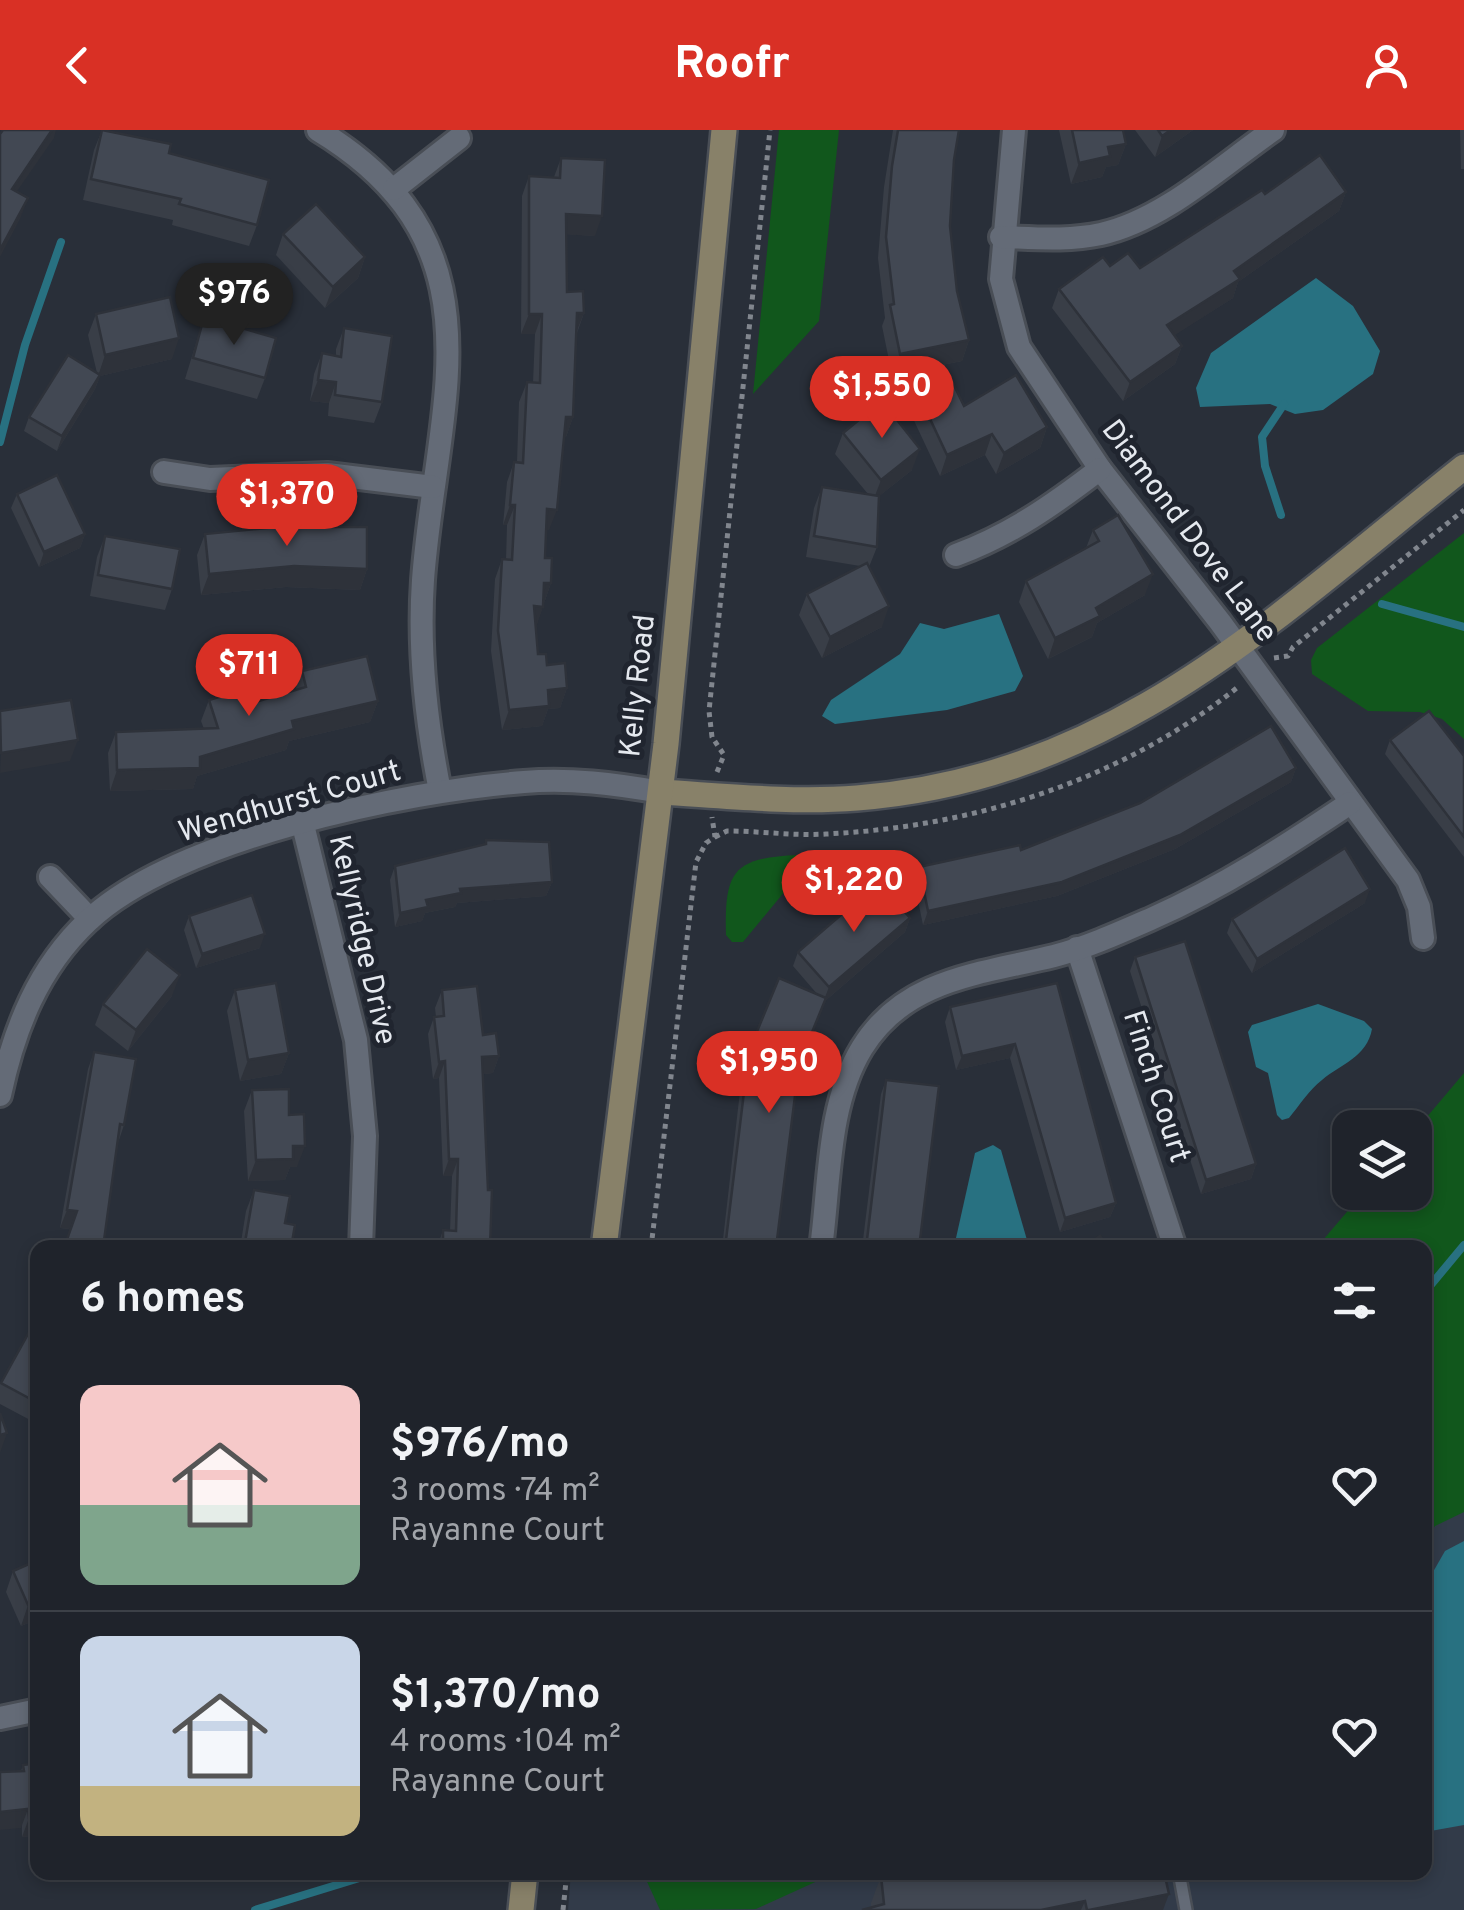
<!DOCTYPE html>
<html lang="en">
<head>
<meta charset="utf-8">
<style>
  :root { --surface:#1f232b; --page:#272b33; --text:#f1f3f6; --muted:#a1a4a9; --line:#3c4047; --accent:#d93025 }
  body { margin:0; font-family:Overpass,sans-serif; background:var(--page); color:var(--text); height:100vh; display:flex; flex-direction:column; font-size:38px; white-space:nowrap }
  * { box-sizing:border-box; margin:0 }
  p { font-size:32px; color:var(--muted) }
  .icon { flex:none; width:55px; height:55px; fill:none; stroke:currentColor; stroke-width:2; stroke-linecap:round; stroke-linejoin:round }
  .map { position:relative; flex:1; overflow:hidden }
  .panel { position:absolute; left:30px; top:1110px; width:1402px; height:640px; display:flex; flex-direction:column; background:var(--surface); border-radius:20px; box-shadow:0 5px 15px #0003,0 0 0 2px var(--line) }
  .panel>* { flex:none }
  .fabs { position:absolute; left:1332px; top:980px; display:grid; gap:20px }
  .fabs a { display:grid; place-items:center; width:100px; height:100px; border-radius:20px; background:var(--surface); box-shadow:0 5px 15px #0003,0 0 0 2px var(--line); font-size:50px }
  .price { position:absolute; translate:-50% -85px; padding:0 22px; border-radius:35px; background:var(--accent); color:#fff; font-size:32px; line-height:65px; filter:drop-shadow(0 2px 5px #0008) }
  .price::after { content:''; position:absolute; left:50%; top:60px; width:30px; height:22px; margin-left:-15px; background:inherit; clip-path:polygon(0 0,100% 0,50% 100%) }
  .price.active { background:#222; color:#fff }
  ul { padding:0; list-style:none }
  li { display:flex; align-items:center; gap:30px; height:250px; padding:0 50px }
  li+li { border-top:2px solid var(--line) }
  li span { display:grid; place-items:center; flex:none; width:280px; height:200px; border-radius:20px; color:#555 }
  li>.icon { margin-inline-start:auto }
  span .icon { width:120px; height:120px; fill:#fffc; stroke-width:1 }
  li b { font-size:42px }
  h2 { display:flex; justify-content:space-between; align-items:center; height:120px; padding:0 50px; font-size:42px }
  header { display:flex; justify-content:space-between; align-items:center; height:130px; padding:0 50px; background:var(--accent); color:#fff; font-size:45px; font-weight:700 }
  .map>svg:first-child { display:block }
  .built { fill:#323b49 }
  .green { fill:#11571c }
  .water { fill:#287181 }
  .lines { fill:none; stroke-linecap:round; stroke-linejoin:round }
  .stream { stroke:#287181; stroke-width:8 }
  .lane-casing { stroke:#494e56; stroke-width:16 }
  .street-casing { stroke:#494e56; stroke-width:28 }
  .secondary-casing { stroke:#494e56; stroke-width:30 }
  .path { stroke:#81868e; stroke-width:5; stroke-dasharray:5 5; stroke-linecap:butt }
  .lane { stroke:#646b77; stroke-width:11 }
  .street { stroke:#646b77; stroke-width:22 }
  .secondary { stroke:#888169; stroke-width:25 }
  .wall { fill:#393e47 }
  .shaded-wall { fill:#2e323a }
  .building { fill:#424853; stroke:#2e323a; stroke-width:2.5 }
  .labels { text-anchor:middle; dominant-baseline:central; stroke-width:10; stroke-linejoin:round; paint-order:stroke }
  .street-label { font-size:30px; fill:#e5e9ef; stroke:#20252f }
</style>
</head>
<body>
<header><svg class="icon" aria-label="back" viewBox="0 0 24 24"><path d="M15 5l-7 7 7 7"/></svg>Roofr<svg class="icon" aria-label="person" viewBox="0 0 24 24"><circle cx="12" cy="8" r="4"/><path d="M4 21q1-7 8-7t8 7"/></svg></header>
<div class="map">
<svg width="1464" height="1780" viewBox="0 0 1464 1780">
  <rect width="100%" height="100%" fill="#292f39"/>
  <!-- built -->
  <path class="built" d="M1464,1354V1780H568L571,1742H1425V1381Z"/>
  <!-- green -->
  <g class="green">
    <path d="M779,0H839L819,191L753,264Z"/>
    <path d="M1464,403V609L1442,589L1420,582L1368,581L1312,544L1311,530L1317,518Z"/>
    <path d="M798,725L803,733L800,743L743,812H732L726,805C724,740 734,728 798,725Z"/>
    <path d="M1464,943V1382L1435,1396L1425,1411V1118L1317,1117L1363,1063L1415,1062V1001Z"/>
    <path d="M643,1743V1742L835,1743L756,1779L660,1780Z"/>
  </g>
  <!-- water -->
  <g class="water">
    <path d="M1316,148L1353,176L1380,221L1373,244L1323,280L1295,284L1270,274L1200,277L1196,258L1211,223Z"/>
    <path d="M999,484L1023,546L1015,561L947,580L835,594L822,586L831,570L900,524L920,493L944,499Z"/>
    <path d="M1318,874L1364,891L1372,899C1367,927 1341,934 1322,950C1309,960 1299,976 1289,988L1282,990L1277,985L1268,943L1256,937L1248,902L1252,895Z"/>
    <path d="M993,1015L1001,1020L1029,1117H954L975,1023Z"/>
    <path d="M1464,1411V1695L1425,1702V1456L1445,1421Z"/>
  </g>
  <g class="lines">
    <!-- stream -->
    <g class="stream">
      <path d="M0,312L25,215L61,112"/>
      <path d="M1281,385L1265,336L1262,307L1284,274"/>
      <path d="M1382,474L1464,497"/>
      <path d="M1425,1162L1464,1115"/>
      <path d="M255,1780L379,1742"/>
    </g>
    <defs>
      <path id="lane" d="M1179,1742L1186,1780"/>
      <g id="street">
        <path d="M318,0C509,116 436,273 423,450C418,522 426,591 440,661"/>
        <path d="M1014,0L1001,149L1019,217L1100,339L1220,492L1408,750L1419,777L1423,808"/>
        <path d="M394,59L459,8"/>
        <path d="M1001,107C1035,108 1068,111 1101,104C1164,90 1221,36 1273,0"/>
        <path d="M164,342L210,349L327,344L433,357"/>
        <path d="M956,425C1012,404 1053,375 1100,339"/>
        <path d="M303,695L356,910L365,1006L361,1118"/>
        <path d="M50,747L90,789"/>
        <path d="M1077,818L1174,1115"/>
        <path d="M0,965C14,899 38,838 88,791C174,709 406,661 524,652C570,648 615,654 661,662"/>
        <path d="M821,1118C830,1053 827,975 862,918C905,848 981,844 1054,826C1088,817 1121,802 1153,788C1223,757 1286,716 1350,673"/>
        <path d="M0,1588L38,1580"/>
      </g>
      <g id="secondary">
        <path d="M661,662C726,666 792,673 857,668C1113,648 1274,488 1464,337"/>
        <path d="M604,1118L666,614L724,0"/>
        <path d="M521,1780L525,1742"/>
      </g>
    </defs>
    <!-- lane casing -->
    <use href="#lane" class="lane-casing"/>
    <!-- street casing -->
    <use href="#street" class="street-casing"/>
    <!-- secondary casing -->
    <use href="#secondary" class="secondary-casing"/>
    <!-- path -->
    <g class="path">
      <path d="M1274,528L1288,526L1293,517L1464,380"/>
      <path d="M717,642L724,625L712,607L709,581L770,0"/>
      <path d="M715,707L727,701C760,701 793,706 826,704C974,697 1122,650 1238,557"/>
      <path d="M651,1118L696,732L706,713L715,707L712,687"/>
      <path d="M563,1780L567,1742"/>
    </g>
    <!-- lane -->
    <use href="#lane" class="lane"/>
    <!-- street -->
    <use href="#street" class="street"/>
    <!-- secondary -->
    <use href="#secondary" class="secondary"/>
  </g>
  <!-- wall -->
  <g class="wall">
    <path d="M102,0L169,23L257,95L249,116L172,95L173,90L83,70L94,20Z"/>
    <path d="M893,0H959L954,30L950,96L957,161L969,210L962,231L892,245L882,196L885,188L878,128L884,57Z"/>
    <path d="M1059,0H1123L1126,14L1118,35L1106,37L1102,47L1071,54Z"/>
    <path d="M1135,0H1193L1155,27Z"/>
    <path d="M1460,0H1464V39H1461Z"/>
    <path d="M561,28L595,106L566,104L567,162L584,183L577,203L573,287L566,307H564L549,400L546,399L545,428L551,453L536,496L538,524L567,558L560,578L548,579L542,596L502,600L491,521L495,449L502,429L506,430L507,395H503L507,352L514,332H517L519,272L527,252L533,253L535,204H521L522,66L529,46L554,47Z"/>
    <path d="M1346,62L1339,81L1238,152L1233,168L1174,205L1182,216L1175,234L1123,271L1052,178L1059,159L1110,136L1140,138L1265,64Z"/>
    <path d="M283,104L365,127L358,148L325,178L276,125Z"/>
    <path d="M96,184L172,229L100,246L95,259L57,321L24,301L29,287L97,243L88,205Z"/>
    <path d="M204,187L265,248L257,269L185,249Z"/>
    <path d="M344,198L382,272L374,293L328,286L329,273L310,271L314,244L322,223L336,226V219Z"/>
    <path d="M916,259L964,276L1047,297L1040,318L996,344L985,325L940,346L909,280Z"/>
    <path d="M843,303L912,340L879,366L877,417L869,437L882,497L822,528L799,485L807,464L860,436L806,427L814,378L822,357L868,364L835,324Z"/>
    <path d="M17,364L85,404L80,418L39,437L11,378Z"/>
    <path d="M1093,400L1145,465L1097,493L1092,507L1048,529L1019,472L1026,451L1086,418Z"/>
    <path d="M205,404L367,439L360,460L286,457L201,465L197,425Z"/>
    <path d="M105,406L172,459L165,480L90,466L97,427Z"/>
    <path d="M302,541L378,571L370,592L289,611L286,620L197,646L193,659L110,661L108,623L116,602L204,599L201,591L209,570L249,574L295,560Z"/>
    <path d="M1390,610L1464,626V727L1385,624Z"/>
    <path d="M1296,638L1291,652L1175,719L1057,766L923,795L914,751L919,737L1021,720Z"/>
    <path d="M486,710L552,752L546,766L457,773L455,777L425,783L422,791L395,797L390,750L395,736L484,715Z"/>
    <path d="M1365,773L1252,843L1227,803L1232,789Z"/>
    <path d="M189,786L260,818L196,838L184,800Z"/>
    <path d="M910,788L905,802L825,871L798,937L776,1118H722L743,935L749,921L818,865L793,836L798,822Z"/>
    <path d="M1135,827L1256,1034L1251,1049L1201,1064L1130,841Z"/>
    <path d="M1057,853L1116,1073L1110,1087L1060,1102L1010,928L956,940L945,892L950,877Z"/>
    <path d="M235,860L289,923L281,944L240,951L227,881Z"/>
    <path d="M442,860L499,926L493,943L483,944L490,1118L450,1101L452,1046H443L439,948L433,949L428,904L434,887H436L435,878Z"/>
    <path d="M172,866L128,921L95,895L103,874Z"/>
    <path d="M94,922L124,995L118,1013L102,1117L70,1099L60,1098L88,939Z"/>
    <path d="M886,950L919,1118H862L881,964Z"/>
    <path d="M252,960L289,985L297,1037H290L285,1050L248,1051L244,981Z"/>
    <path d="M254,1060L285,1093L291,1118H240L246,1081Z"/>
    <path d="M443,1100V1118H437Z"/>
    <path d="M38,1186V1281L32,1291L0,1274V1254Z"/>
    <path d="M38,1430V1489L21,1496L6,1462L13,1441Z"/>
    <path d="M38,1633V1705L22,1707L21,1641L23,1635Z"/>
    <path d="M881,1746L1163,1780H862L871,1777V1773Z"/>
  </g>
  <!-- shaded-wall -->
  <g class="shaded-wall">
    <path d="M52,0H56L54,8L4,80L12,59Z"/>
    <path d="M1171,0H1193L1155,27L1162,6Z"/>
    <path d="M1126,14L1118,35L1106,37L1102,47L1071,54L1079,33L1108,17Z"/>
    <path d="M1346,62L1339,81L1238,152L1233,168L1161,214L1167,195L1234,141Z"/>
    <path d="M28,68L20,89L0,127V120Z"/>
    <path d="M566,84L602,86L595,106L558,104Z"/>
    <path d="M365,127L358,148L325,178L333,157Z"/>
    <path d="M577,183H584L576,203Z"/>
    <path d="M529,184H542L535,204H521Z"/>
    <path d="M179,208L172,229L100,246L95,259L57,321L62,306L98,246L105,225Z"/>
    <path d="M969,210L962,231L892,245L900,224Z"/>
    <path d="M1182,216L1175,234L1123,271L1130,252Z"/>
    <path d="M318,250L336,252L329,273L310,271Z"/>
    <path d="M566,287H573L566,307H559Z"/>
    <path d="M1047,297L1040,318L996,344L1004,323Z"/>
    <path d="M992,304L985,325L940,346L947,325Z"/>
    <path d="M920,319L912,340L873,371L881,350Z"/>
    <path d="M510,375H515L507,395H503Z"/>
    <path d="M547,379L557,380L549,400L540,399Z"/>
    <path d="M85,404L80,418L39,437L44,422Z"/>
    <path d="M294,436L367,439L360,460L286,457L201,465L209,444Z"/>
    <path d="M1153,444L1145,465L1097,493L1092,507L1048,529L1055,508L1096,478Z"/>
    <path d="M544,453H551L544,473H537Z"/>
    <path d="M534,476L543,477L536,497Z"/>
    <path d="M889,476L882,497L822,528L830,507Z"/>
    <path d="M567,558L560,578L548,579L542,596L502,600L509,580L548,560Z"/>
    <path d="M378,571L370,592L289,611L286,620L197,646L193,659L110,661L117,640L292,591Z"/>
    <path d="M78,610L70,631L0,643L1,623Z"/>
    <path d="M1296,638L1291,652L1175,719L1057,766L923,795L928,781Z"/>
    <path d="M552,752L546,766L457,773L455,777L425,783L422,791L395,797L400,783L426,770L460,759Z"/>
    <path d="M1370,759L1365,773L1252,843L1257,829Z"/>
    <path d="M910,788L905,802L825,871L793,948L829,857Z"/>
    <path d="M265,804L260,818L196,838L202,824Z"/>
    <path d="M180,845L172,866L128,921L136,900Z"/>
    <path d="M1015,914L1010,928L956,940L962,926Z"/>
    <path d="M289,923L281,944L240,951L248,930Z"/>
    <path d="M499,926L493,943L476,945L482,927Z"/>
    <path d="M445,931L439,948L433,949L439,932Z"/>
    <path d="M293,1016H305L297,1037H290L285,1050L248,1051L256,1030Z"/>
    <path d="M449,1029H458L452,1046H443Z"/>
    <path d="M1256,1034L1251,1049L1201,1064L1206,1050Z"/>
    <path d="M1116,1073L1110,1087L1060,1102L1065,1088Z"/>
    <path d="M67,1080L77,1081L70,1099L60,1098Z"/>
    <path d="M7,1303L0,1323V1305Z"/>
    <path d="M38,1471V1489L21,1496L28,1475Z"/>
    <path d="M28,1679L21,1698L0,1700V1682Z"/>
    <path d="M38,1687V1705L22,1707L29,1688Z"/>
    <path d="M1169,1764L1163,1780H1089Z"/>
    <path d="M1085,1771L1081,1780H1041Z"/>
  </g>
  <!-- building -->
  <g class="building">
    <path d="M3,0H52L12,59L28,68L0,120V4Z"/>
    <path d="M102,0L171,14L169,23L269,50L257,95L179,74L181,69L91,49Z"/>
    <path d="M898,0H959L954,30L950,96L957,161L969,210L900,224L890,175L894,174L886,107L892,36Z"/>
    <path d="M1072,0H1123L1126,14L1108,17L1110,26L1079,33Z"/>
    <path d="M1158,0H1171L1162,6Z"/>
    <path d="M1320,25L1346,62L1234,141L1240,149L1167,195L1182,216L1130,252L1059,159L1103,127L1110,136L1128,123L1140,138L1262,60L1265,64Z"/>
    <path d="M561,28L605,30L602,86L566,84L567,162L583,161L584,183H577L573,287H566L557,380L547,379L545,428H552L551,453H544L543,477L534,476L538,524H546L547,535L565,533L567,558L548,560L549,576L509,580L498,501L502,429L512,430L515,375H510L514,332L523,333L527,252L540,253L542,184H529V46L560,48Z"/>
    <path d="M316,74L365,127L333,157L283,104Z"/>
    <path d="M170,167L179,208L105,225L96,184Z"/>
    <path d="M204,187L276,208L265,248L193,228Z"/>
    <path d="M344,198L392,206L382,272L335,265L336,252L318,250L322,223L341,227Z"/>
    <path d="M68,225L100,245L62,306L29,287Z"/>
    <path d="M948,243L964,276L1016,245L1047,297L1004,323L992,304L947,325L916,259Z"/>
    <path d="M882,271L920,319L881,350L843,303Z"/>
    <path d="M57,345L85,404L44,422L17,364Z"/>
    <path d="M822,357L879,366L877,417L814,406Z"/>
    <path d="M1118,385L1153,444L1096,478L1100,486L1055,508L1026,451L1099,411L1093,400Z"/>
    <path d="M278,397H367V439L294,436L209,444L205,404Z"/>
    <path d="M105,406L180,419L172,459L98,445Z"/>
    <path d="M867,433L889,476L830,507L807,464Z"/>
    <path d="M367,526L378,571L292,591L294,599L200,627V638L117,640L116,602L218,598L209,570L245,559L249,574L306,557L302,541Z"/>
    <path d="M71,570L78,610L1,623L0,581Z"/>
    <path d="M1429,581L1464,626V707L1390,610Z"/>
    <path d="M1271,596L1296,638L1180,705L1062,752L928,781L919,737L1020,715L1021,720L1140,673Z"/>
    <path d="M486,710L549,712L552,752L460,759L461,763L426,770L428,777L400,783L395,736L486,714Z"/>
    <path d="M1345,718L1370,759L1257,829L1232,789Z"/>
    <path d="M879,752L910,788L829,857L798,822Z"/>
    <path d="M252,765L265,804L202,824L189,786Z"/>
    <path d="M1185,811L1256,1034L1206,1050L1135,827Z"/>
    <path d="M147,819L180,845L136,900L103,874Z"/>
    <path d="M779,848L826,868L799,934L776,1118H725L749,921Z"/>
    <path d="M276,853L289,923L248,930L235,860Z"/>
    <path d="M1057,853L1116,1073L1065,1088L1015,914L962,926L950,877Z"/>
    <path d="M477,856L483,905L496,903L499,926L482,927L488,1060H492L490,1118H443V1100L456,1101L458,1029H449L445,931L439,932L434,887L444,886L442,860Z"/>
    <path d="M94,922L136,929L124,995L120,994L103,1118H64L77,1081L67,1080Z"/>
    <path d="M886,950L939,956L919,1118H866Z"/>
    <path d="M289,959V985L304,984L305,1016H293V1029L256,1030L252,960Z"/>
    <path d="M254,1060L290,1066L285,1093L295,1095L291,1118H244Z"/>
    <path d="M1100,1106L1108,1118H1083Z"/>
    <path d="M38,1186V1273L1,1253Z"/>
    <path d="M0,1283L7,1303L0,1305Z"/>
    <path d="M38,1430V1471L28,1475L13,1441Z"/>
    <path d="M38,1633V1687L29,1688L28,1679L0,1682V1642L24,1641L23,1635Z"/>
    <path d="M889,1742H1164L1169,1764L1089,1780H1087L1085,1771L1041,1780H862L884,1774L881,1746Z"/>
  </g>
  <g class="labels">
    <!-- street labels -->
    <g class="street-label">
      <text transform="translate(1188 402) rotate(53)">Diamond Dove Lane</text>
      <text transform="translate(639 556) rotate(-84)">Kelly Road</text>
      <text transform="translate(290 673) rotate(-16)">Wendhurst Court</text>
      <text transform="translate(361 810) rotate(77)">Kellyridge Drive</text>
      <text transform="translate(1155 957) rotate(72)">Finch Court</text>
    </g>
  </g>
</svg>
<div class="fabs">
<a><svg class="icon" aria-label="layers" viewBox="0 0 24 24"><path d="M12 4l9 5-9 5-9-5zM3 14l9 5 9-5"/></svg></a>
</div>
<b class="price active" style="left:234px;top:218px">$976</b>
<b class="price" style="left:882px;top:311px">$1,550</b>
<b class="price" style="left:287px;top:419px">$1,370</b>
<b class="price" style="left:249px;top:589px">$711</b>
<b class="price" style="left:854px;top:805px">$1,220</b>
<b class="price" style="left:769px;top:986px">$1,950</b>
<section class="panel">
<h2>6 homes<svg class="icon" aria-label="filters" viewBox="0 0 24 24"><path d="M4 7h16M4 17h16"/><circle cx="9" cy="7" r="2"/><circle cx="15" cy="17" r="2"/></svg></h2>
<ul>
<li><span style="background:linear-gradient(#f6c9c9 60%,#7fa58c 0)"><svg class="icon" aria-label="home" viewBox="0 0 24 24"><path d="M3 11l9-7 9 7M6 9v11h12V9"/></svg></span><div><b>$976/mo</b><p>3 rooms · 74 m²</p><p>Rayanne Court</p></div><svg class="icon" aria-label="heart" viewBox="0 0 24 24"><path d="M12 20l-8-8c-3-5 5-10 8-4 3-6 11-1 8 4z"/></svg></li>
<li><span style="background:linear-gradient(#c9d6e8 75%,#c2b280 0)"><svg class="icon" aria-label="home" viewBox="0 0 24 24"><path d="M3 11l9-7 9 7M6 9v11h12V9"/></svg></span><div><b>$1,370/mo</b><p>4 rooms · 104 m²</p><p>Rayanne Court</p></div><svg class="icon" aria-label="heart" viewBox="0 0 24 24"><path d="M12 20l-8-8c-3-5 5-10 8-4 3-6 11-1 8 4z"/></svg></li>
</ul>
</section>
</div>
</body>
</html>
